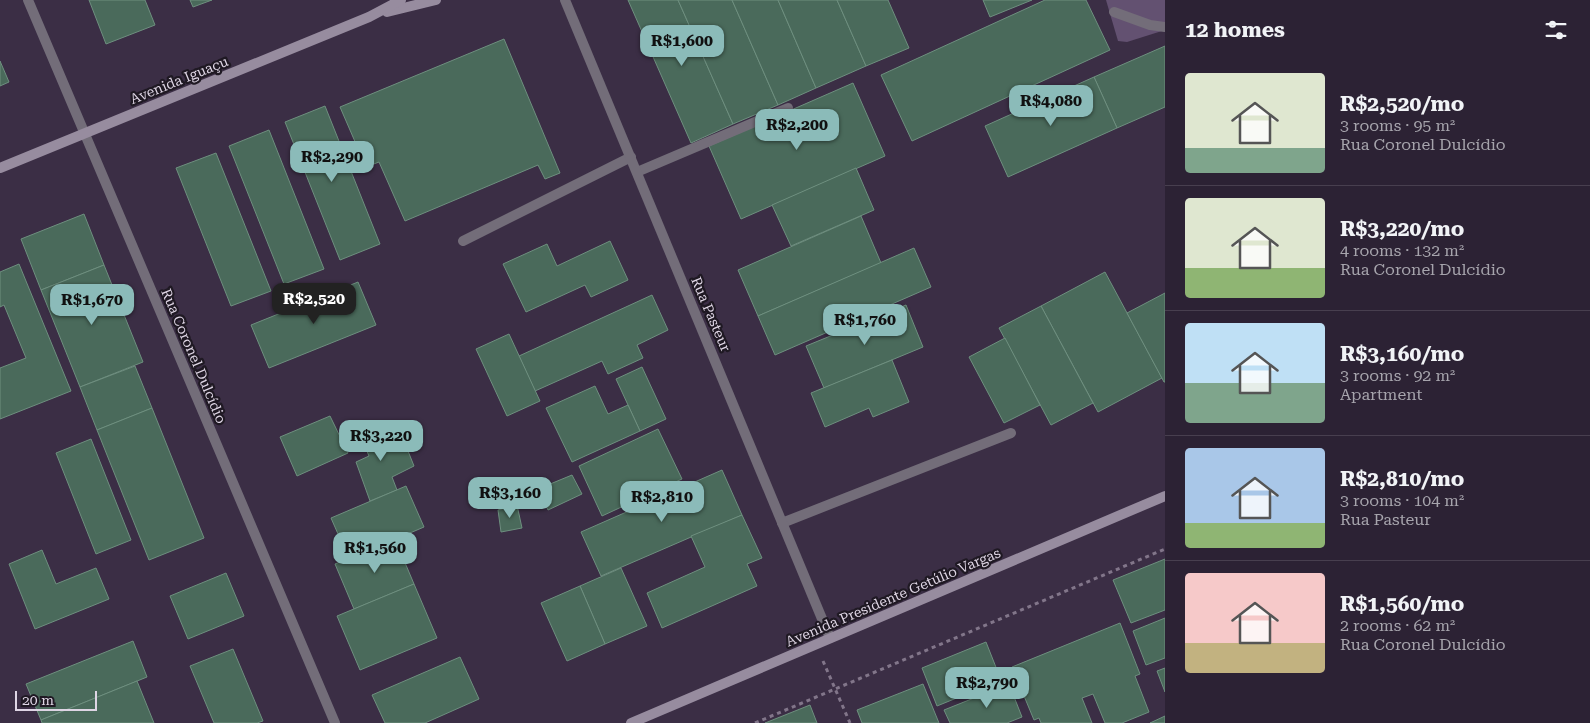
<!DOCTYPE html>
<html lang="en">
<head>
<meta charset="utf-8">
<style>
  :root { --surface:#2c2234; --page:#382f40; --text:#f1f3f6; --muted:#a6a4ac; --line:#483f4f; --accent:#8bbbb9 }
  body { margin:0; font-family:"Roboto Serif",serif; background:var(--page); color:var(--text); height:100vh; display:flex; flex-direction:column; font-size:19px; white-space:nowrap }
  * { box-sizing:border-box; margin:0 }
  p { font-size:16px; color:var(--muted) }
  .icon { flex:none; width:28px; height:28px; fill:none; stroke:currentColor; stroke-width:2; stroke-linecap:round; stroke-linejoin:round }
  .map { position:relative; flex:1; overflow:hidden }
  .panel { display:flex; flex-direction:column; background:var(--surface); width:425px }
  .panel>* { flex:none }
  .scale { position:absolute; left:15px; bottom:12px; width:82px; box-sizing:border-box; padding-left:5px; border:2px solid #ded5e4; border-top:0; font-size:14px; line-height:18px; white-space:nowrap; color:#ded5e4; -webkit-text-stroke:4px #1f1923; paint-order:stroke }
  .price { position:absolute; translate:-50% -42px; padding:0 11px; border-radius:10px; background:var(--accent); color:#111; font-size:16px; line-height:32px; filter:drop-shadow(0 1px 2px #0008) }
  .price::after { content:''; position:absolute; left:50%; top:30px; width:15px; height:11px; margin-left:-8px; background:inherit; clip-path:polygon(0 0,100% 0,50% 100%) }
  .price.current { background:#222; color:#fff }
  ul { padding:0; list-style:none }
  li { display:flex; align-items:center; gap:15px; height:125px; padding:0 20px }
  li+li { border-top:1px solid var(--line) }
  li span { display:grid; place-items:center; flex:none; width:140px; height:100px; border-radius:5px; color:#555 }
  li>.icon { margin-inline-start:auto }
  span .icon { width:60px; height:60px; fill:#fffc; stroke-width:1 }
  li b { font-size:21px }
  h2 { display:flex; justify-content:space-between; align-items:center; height:60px; padding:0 20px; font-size:21px }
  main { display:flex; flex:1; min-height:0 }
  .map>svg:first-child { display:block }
  .green { fill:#635171 }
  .building { fill:#4a6a5b; stroke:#6e8f7f }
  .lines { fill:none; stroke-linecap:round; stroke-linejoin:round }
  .path { stroke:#82768a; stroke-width:3; stroke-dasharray:4 4; stroke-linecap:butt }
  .service { stroke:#736d79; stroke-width:10 }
  .minor { stroke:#736d79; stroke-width:10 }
  .tertiary { stroke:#736d79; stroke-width:10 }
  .secondary { stroke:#978c9f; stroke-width:10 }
  .labels { text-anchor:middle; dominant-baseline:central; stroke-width:4.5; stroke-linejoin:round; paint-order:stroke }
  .street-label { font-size:14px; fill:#ded5e4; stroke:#1f1923 }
</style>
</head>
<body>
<main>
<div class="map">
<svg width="1165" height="723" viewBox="0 0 1165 723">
  <rect width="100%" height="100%" fill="#3b2e45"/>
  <!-- green -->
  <path class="green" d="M1106,0H1165V30L1127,42L1118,41Z"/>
  <!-- building -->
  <g class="building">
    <path d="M89,0H145L155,25L106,44Z"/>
    <path d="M190,0H212L193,7Z"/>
    <path d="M628,0H678L733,124L691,143Z"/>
    <path d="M678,0H732L778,105L733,124Z"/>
    <path d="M732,0H778L816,88L778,105Z"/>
    <path d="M778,0H837L866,66L816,88Z"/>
    <path d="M837,0H888L909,48L866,66Z"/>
    <path d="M983,0H1032L990,17Z"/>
    <path d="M1045,0H1086L1110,50L912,141L881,75Z"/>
    <path d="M504,39L560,173L545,179L538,165L405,221L379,162L366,167L340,107Z"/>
    <path d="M1165,46V107L1117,128L1094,77Z"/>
    <path d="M0,61L9,82L0,86Z"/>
    <path d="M1094,77L1117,128L1008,177L985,126Z"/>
    <path d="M853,83L885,156L741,219L709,146Z"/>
    <path d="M325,106L380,244L340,260L285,122Z"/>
    <path d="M269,130L324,269L284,284L229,146Z"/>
    <path d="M216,153L271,291L231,306L176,168Z"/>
    <path d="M856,168L874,210L791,246L772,205Z"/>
    <path d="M84,214L104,265L41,290L21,239Z"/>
    <path d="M861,216L881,263L758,316L738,270Z"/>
    <path d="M610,241L628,280L591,297L585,285L526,312L503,264L547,244L557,266Z"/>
    <path d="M914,248L931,287L775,355L758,316Z"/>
    <path d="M19,264L71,391L0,419V368L26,358L4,305L0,307V272Z"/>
    <path d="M104,265L143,362L80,387L41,290Z"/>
    <path d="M1105,272L1162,378L1098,412L1041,306Z"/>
    <path d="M358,282L376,325L269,368L251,325Z"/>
    <path d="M1165,293V382H1164L1127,313Z"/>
    <path d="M652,295L668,330L637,345L643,358L608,374L602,361L535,391L519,356Z"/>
    <path d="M906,305L923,347L824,388L806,346Z"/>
    <path d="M1041,306L1093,403L1051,425L999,328Z"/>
    <path d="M509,334L540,401L507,416L476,349Z"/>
    <path d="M1005,338L1040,405L1004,423L969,357Z"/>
    <path d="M892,360L909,402L873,417L869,408L825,427L811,393Z"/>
    <path d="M135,366L152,408L97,430L80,387Z"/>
    <path d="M642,367L666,419L640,431L616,379Z"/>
    <path d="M595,386L608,414L628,405L640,431L572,462L546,408Z"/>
    <path d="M152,408L204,538L149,560L97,430Z"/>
    <path d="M330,416L348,453L297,476L280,437Z"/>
    <path d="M374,421L386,445L404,441L414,466L392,477L397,490L370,501L356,462L369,456L357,428Z"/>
    <path d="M658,429L682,479L602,516L579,466Z"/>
    <path d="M91,439L131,540L96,554L56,453Z"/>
    <path d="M722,470L742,515L601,576L581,532Z"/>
    <path d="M572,475L582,494L548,510L538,489Z"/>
    <path d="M406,486L424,527L349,559L331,518Z"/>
    <path d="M517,505L522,528L501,532L498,510Z"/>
    <path d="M742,515L762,558L747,564L757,586L662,628L647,593L705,567L691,536Z"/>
    <path d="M395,539L414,584L354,609L335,564Z"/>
    <path d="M42,550L56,584L96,568L109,599L35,629L9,564Z"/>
    <path d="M1165,559V610L1131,623L1113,580Z"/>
    <path d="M621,568L647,626L605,644L580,586Z"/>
    <path d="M226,573L244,616L188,639L170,596Z"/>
    <path d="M414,584L437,638L360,670L337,616Z"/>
    <path d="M580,586L605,644L567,661L541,603Z"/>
    <path d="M1165,618V658L1146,665L1133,631Z"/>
    <path d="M1120,623L1140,674L1135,676L1149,712L1122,723H1105L1093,694L1082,698L1092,723H1041L1039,718L1034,720L1012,667Z"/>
    <path d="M133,641L147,677L41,720L26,684Z"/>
    <path d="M986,642L1001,680L937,706L922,668Z"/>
    <path d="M233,649L263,721L257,723H214L190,666Z"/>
    <path d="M460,657L479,699L425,723H385L372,695Z"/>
    <path d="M1165,668V692L1157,671Z"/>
    <path d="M137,681L154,723H42L41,720Z"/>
    <path d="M923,684L939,723H862L857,710Z"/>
    <path d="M1009,684L1022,717L1007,723H950L944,710Z"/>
    <path d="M810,705L817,723H765Z"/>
    <path d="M1165,716V723H1150Z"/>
  </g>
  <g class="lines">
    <!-- path -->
    <g class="path">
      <path d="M823,661L850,723"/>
      <path d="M755,723L1165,549"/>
    </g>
    <!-- service -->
    <g class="service">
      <path d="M1114,12L1150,25L1165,27"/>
      <path d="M637,172L788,108"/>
      <path d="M463,241L631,157"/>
      <path d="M782,523L1011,433"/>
    </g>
    <!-- minor -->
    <path class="minor" d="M565,0L830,638"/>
    <!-- tertiary -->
    <path class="tertiary" d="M28,0L335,723"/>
    <!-- secondary -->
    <g class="secondary">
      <path d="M387,12L436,0"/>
      <path d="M0,168L369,17L401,0"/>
      <path d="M631,723L1165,496"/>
    </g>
  </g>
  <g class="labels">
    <!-- street labels -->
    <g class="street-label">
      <text transform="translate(179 80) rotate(-22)">Avenida Iguaçu</text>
      <text transform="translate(711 314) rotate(67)">Rua Pasteur</text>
      <text transform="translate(194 356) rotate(67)">Rua Coronel Dulcídio</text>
      <text transform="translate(893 597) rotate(-23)">Avenida Presidente Getúlio Vargas</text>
    </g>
  </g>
</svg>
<div class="scale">20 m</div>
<b class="price" style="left:682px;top:67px">R$1,600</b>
<b class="price" style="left:1051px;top:127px">R$4,080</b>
<b class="price" style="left:797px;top:151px">R$2,200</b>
<b class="price" style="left:332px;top:183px">R$2,290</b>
<b class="price current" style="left:314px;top:325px">R$2,520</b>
<b class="price" style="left:92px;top:326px">R$1,670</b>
<b class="price" style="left:865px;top:346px">R$1,760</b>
<b class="price" style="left:381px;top:462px">R$3,220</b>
<b class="price" style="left:510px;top:519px">R$3,160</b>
<b class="price" style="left:662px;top:523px">R$2,810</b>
<b class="price" style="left:375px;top:574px">R$1,560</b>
<b class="price" style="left:987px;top:709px">R$2,790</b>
</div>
<section class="panel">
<h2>12 homes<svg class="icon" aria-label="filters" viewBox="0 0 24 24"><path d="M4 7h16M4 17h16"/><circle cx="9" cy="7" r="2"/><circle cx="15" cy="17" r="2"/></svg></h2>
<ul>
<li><span style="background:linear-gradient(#dfe7d0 75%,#7fa58c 0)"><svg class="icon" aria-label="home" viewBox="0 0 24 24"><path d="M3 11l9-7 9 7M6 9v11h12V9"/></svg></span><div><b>R$2,520/mo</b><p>3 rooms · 95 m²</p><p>Rua Coronel Dulcídio</p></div></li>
<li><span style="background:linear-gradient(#dfe7d0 70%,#8fb573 0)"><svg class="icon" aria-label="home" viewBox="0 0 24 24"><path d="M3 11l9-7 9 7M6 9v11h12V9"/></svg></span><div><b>R$3,220/mo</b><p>4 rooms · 132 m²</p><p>Rua Coronel Dulcídio</p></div></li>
<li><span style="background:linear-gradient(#bfe0f5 60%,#7fa58c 0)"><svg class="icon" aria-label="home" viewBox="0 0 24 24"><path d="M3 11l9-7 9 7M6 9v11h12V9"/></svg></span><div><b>R$3,160/mo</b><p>3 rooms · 92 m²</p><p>Apartment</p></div></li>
<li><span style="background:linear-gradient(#a9c7e8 75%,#8fb573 0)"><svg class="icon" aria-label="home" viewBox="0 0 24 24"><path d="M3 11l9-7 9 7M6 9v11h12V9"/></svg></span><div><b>R$2,810/mo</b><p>3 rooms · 104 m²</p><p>Rua Pasteur</p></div></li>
<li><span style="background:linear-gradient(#f6c9c9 70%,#c2b280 0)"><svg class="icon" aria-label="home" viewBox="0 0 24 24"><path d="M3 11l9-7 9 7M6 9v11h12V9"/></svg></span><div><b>R$1,560/mo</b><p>2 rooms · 62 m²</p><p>Rua Coronel Dulcídio</p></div></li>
</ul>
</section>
</main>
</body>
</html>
